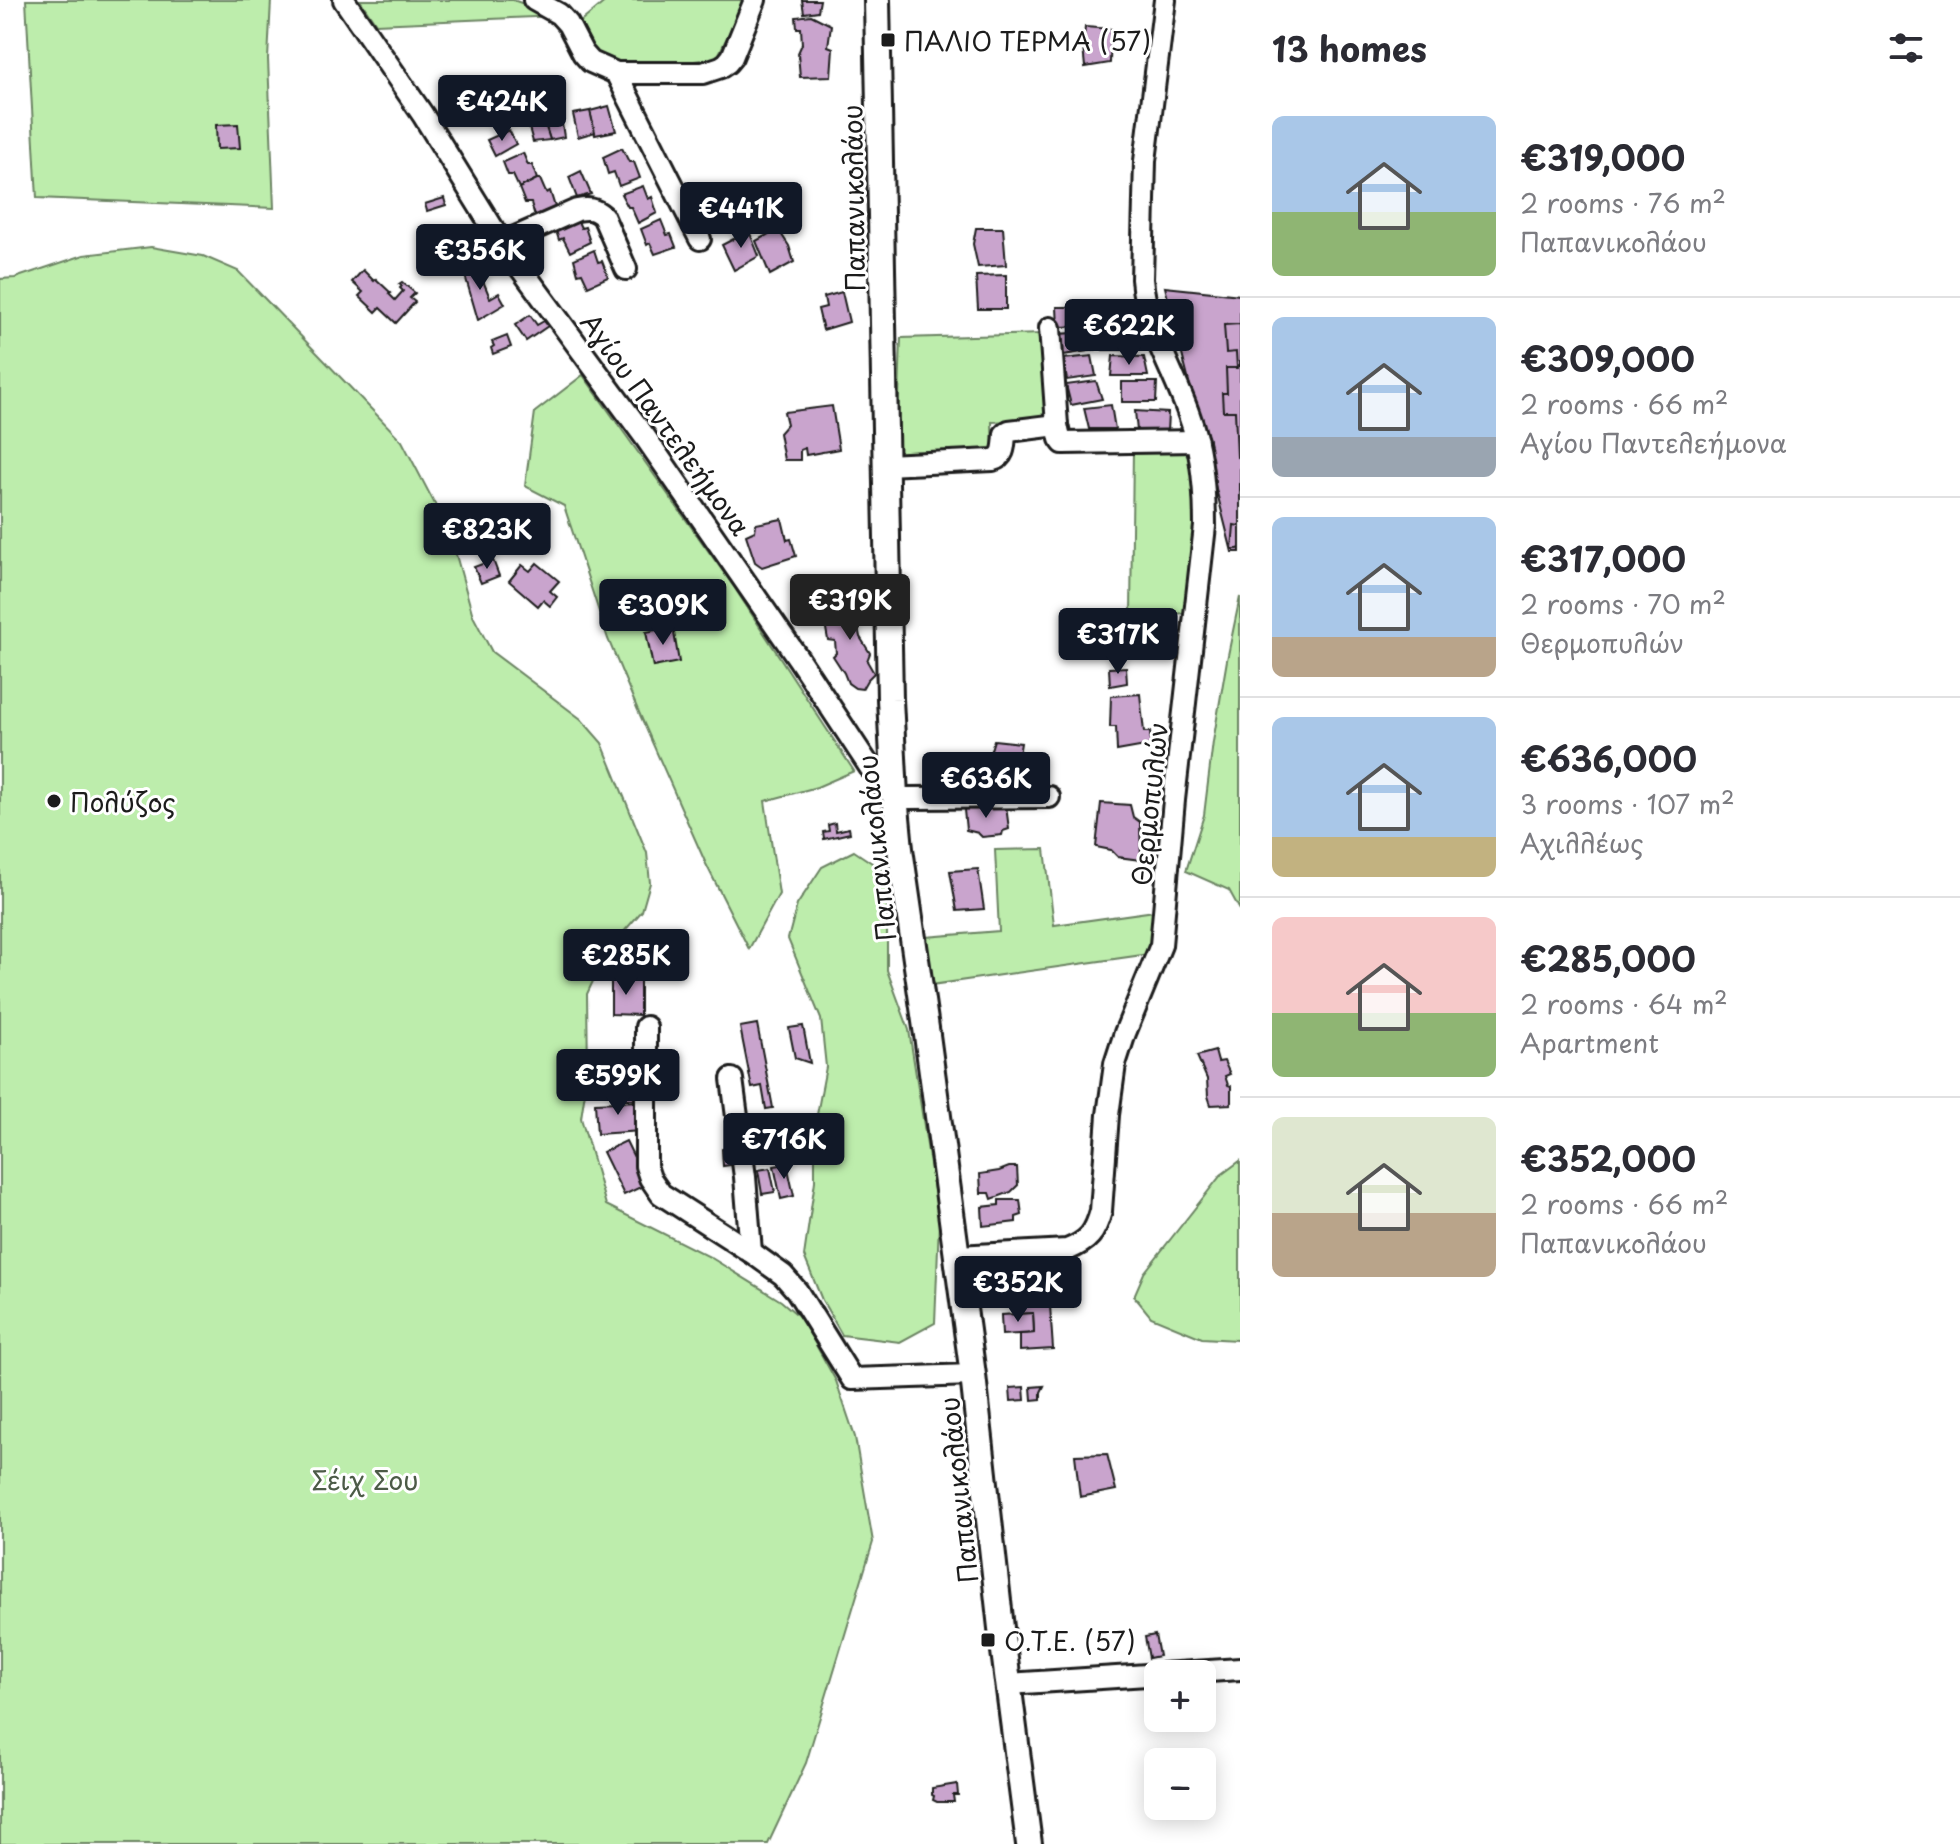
<!DOCTYPE html>
<html lang="en">
<head>
<meta charset="utf-8">
<style>
  :root { --surface:#fff; --page:#f2f2f3; --text:#2b2b33; --muted:#7c7c81; --line:#e1e1e2; --accent:#111827 }
  body { margin:0; font-family:"Playpen Sans",sans-serif; background:var(--page); color:var(--text); height:100vh; display:flex; flex-direction:column; font-size:30px; white-space:nowrap }
  * { box-sizing:border-box; margin:0 }
  p { font-size:26px; color:var(--muted) }
  .icon { flex:none; width:44px; height:44px; fill:none; stroke:currentColor; stroke-width:2; stroke-linecap:round; stroke-linejoin:round }
  .map { position:relative; flex:1; overflow:hidden }
  .side { display:flex; flex-direction:column; background:var(--surface); width:720px }
  .side>* { flex:none }
  .controls { position:absolute; left:1144px; top:1660px; display:grid; gap:16px }
  .controls a { display:grid; place-items:center; width:72px; height:72px; border-radius:12px; background:var(--surface); box-shadow:0 4px 20px #0003; font-size:40px }
  .price { position:absolute; translate:-50% -68px; padding:0 18px; border-radius:8px; background:var(--accent); color:#fff; font-size:26px; line-height:52px; filter:drop-shadow(0 2px 4px #0008) }
  .price::after { content:''; position:absolute; left:50%; top:48px; width:24px; height:18px; margin-left:-12px; background:inherit; clip-path:polygon(0 0,100% 0,50% 100%) }
  .price.selected { background:#222; color:#fff }
  ul { padding:0; list-style:none }
  li { display:flex; align-items:center; gap:24px; height:200px; padding:0 32px }
  li+li { border-top:2px solid var(--line) }
  li span { display:grid; place-items:center; flex:none; width:224px; height:160px; border-radius:12px; color:#555 }
  li>.icon { margin-inline-start:auto }
  span .icon { width:96px; height:96px; fill:#fffc; stroke-width:1 }
  li b { font-size:34px }
  h2 { display:flex; justify-content:space-between; align-items:center; height:96px; padding:0 32px; font-size:34px }
  main { display:flex; flex:1; min-height:0 }
  .map>svg:first-child { display:block }
  .green { fill:#bdedac; stroke:#6c8464; stroke-width:2 }
  .building { fill:#c9a4cd; stroke:#1c1c1c; stroke-width:2 }
  .lines { fill:none; stroke-linecap:round; stroke-linejoin:round }
  .minor-casing { stroke:#1c1c1c; stroke-width:26 }
  .major-casing { stroke:#1c1c1c; stroke-width:30 }
  .minor { stroke:#fff; stroke-width:20 }
  .major { stroke:#fff; stroke-width:24 }
  .poi-dot { fill:#1c1c1c; stroke:#fff; stroke-width:3 }
  .labels { text-anchor:middle; dominant-baseline:central; stroke-width:6; stroke-linejoin:round; paint-order:stroke }
  .poi-label { font-size:26px; fill:#1c1c1c; stroke:#fff; text-anchor:start }
  .street-label { font-size:26px; fill:#1c1c1c; stroke:#fff }
  .park-label { font-size:26px; fill:#4c5b47; stroke:#fff }
</style>
</head>
<body>
<main>
<div class="map">
<svg width="1240" height="1844" viewBox="0 0 1240 1844">
  <rect width="100%" height="100%" fill="#fff"/>
  <filter id="ink" filterUnits="userSpaceOnUse"><feTurbulence type="fractalNoise" baseFrequency=".0125" numOctaves="2"/><feDisplacementMap in="SourceGraphic" scale="16" xChannelSelector="R" yChannelSelector="G"/><feConvolveMatrix kernelMatrix="1 2 1 2 8 2 1 2 1" color-interpolation-filters="sRGB"/></filter>
  <g filter="url(#ink)">
    <!-- green -->
    <g class="green">
      <path d="M26,0H271L268,59L274,208L37,198Z"/>
      <path d="M360,0H513L558,16L376,24Z"/>
      <path d="M607,0H745L717,58C685,62 620,74 594,52C587,46 582,32 578,24Z"/>
      <path d="M151,247L203,256L238,271L402,441L450,533L473,616L492,652L581,719L602,743L647,853L650,883L642,911L607,951L587,994L588,1072L581,1118L606,1205L710,1257L781,1301L801,1318L836,1381L855,1437L873,1542L806,1763L768,1844H0V279L15,278L84,255Z"/>
      <path d="M1044,334L1045,419L992,422L993,454L897,458L901,338Z"/>
      <path d="M583,375L734,587L854,771L817,787L765,801L779,894L749,949L706,864L637,708L608,639L564,506L525,486L535,412Z"/>
      <path d="M1133,449L1190,450L1199,521L1193,613L1131,615Z"/>
      <path d="M1240,597V910L1229,890L1186,871L1204,815L1213,742L1227,660Z"/>
      <path d="M1045,849L1054,925L1162,910L1156,953L931,985L926,937L999,931L995,850Z"/>
      <path d="M854,851L887,873V970L909,1030L939,1222L935,1323L900,1342L842,1335L822,1300L804,1256L815,1181V1125L826,1067L821,1019L788,939L797,905L822,867Z"/>
      <path d="M1240,1161V1338L1237,1340L1202,1338L1151,1317L1134,1296L1144,1273L1221,1175Z"/>
    </g>
    <!-- building -->
    <g class="building">
      <path d="M802,0H820L818,11L804,13Z"/>
      <path d="M811,15L831,25L828,46L833,48L831,76L800,77L798,53L802,44L801,28H797L796,17Z"/>
      <path d="M1085,27L1111,29L1110,63L1085,67L1083,47Z"/>
      <path d="M609,106L616,131L595,135L590,111Z"/>
      <path d="M590,111L595,132L578,137L573,114Z"/>
      <path d="M561,117L564,137L550,140L544,121Z"/>
      <path d="M544,121L550,140L533,142L528,124Z"/>
      <path d="M238,124L240,148L217,149L216,125Z"/>
      <path d="M509,130L516,144L495,156L487,140Z"/>
      <path d="M622,148L629,162H634L640,178L619,186L614,172L608,174L603,157Z"/>
      <path d="M523,153L528,165H532L537,179L519,188L513,175H508L503,162Z"/>
      <path d="M581,171L591,194L577,198L569,177Z"/>
      <path d="M537,179H540L546,193L550,191L555,207L535,216L531,203H525L519,188Z"/>
      <path d="M643,186L648,199L652,197L657,213L638,223L631,207H628L621,194Z"/>
      <path d="M444,198L446,205L427,211L425,204Z"/>
      <path d="M575,215L581,228L585,227L590,242L570,252L563,238L559,240L554,225Z"/>
      <path d="M661,220L667,235L671,234L676,247L655,254L650,243L647,245L641,229Z"/>
      <path d="M976,228H1003L1006,265L978,267L973,244Z"/>
      <path d="M778,229L789,246L794,262L770,275L756,241Z"/>
      <path d="M749,231L759,256L734,270L722,245Z"/>
      <path d="M594,250L598,262L602,261L608,277L588,286L582,273L578,274L574,259Z"/>
      <path d="M475,261L490,298L499,293L505,304L478,320L462,265Z"/>
      <path d="M363,270L374,281L376,279L391,293L389,294L395,300L403,291L400,288L402,286L399,284L402,282L415,293L410,298L415,302L396,323L380,308L376,312L359,296L363,292L352,282Z"/>
      <path d="M1006,275V309H978L976,276Z"/>
      <path d="M1165,287L1240,295V552H1232Z"/>
      <path d="M842,292L849,322L823,330L818,309L826,307L824,297Z"/>
      <path d="M1127,306L1128,325H1096V307Z"/>
      <path d="M1057,307H1088L1090,326L1058,327Z"/>
      <path d="M530,315L537,325L544,321L548,326L526,341L515,325Z"/>
      <path d="M1240,324V456L1237,457L1235,411H1223L1222,393H1227L1226,368H1237L1236,352L1226,353L1224,325Z"/>
      <path d="M1103,330H1134L1136,350H1103Z"/>
      <path d="M1089,332L1095,350L1063,355L1058,334Z"/>
      <path d="M507,336L511,347L493,354L491,348L494,346L492,342Z"/>
      <path d="M1092,356L1096,376L1067,380L1063,359Z"/>
      <path d="M1113,356L1144,357L1148,376H1111Z"/>
      <path d="M1096,381L1102,399L1071,405L1066,385Z"/>
      <path d="M1122,382H1157L1156,402H1122Z"/>
      <path d="M1111,405L1115,429H1089L1084,408Z"/>
      <path d="M832,406L839,449L806,455L805,448L800,450V460H784L779,433L787,424L784,412Z"/>
      <path d="M1135,411L1168,413L1167,432L1137,431Z"/>
      <path d="M782,519L787,540L791,539L796,556L762,567L755,562L746,535L755,531L756,524Z"/>
      <path d="M1234,525L1240,526V548L1238,549H1232Z"/>
      <path d="M493,560L499,576L481,583L474,567Z"/>
      <path d="M537,563L559,581L550,591L557,597L550,606L543,600L538,606L509,581L522,565L530,571Z"/>
      <path d="M842,591L859,594L858,607L855,613L860,637L870,653L867,661L874,673L867,680L862,689L855,688L848,683L844,673L833,656L836,653L835,641L828,640L825,623L841,611Z"/>
      <path d="M673,627L679,662L653,667L646,632Z"/>
      <path d="M1126,667L1127,683L1110,686L1109,668Z"/>
      <path d="M1140,694L1144,732H1150L1151,745L1117,751L1116,727H1110L1111,696Z"/>
      <path d="M994,740L1021,743L1018,761L1013,762L1012,768H995L989,756Z"/>
      <path d="M1101,803L1130,805L1133,817L1140,822L1141,860L1118,857L1111,850L1096,847Z"/>
      <path d="M969,804L1006,806L1009,829L1003,831L1002,835L982,837L978,833L966,830L964,810Z"/>
      <path d="M835,823L836,831L849,828L850,833L824,839L823,832L829,831L828,825Z"/>
      <path d="M978,869L984,909L957,911L950,871Z"/>
      <path d="M611,979H640V1015L611,1014Z"/>
      <path d="M757,1024L773,1108L766,1109L762,1086L752,1088L740,1027Z"/>
      <path d="M803,1026L810,1063L795,1058L789,1028Z"/>
      <path d="M1215,1051L1218,1062L1224,1061L1230,1074L1225,1076L1228,1085L1231,1086V1104L1211,1105L1208,1096L1207,1079L1197,1056Z"/>
      <path d="M612,1054H628V1073H640L641,1099H613Z"/>
      <path d="M639,1101L641,1131L597,1134L595,1103Z"/>
      <path d="M626,1141L647,1184L624,1195L603,1152Z"/>
      <path d="M735,1147L737,1164L723,1166L722,1149Z"/>
      <path d="M787,1164L794,1196L781,1199L774,1166Z"/>
      <path d="M1009,1167H1017L1018,1185L1011,1192L992,1199L990,1193H981L980,1174L999,1171Z"/>
      <path d="M770,1168L775,1192L762,1194L758,1170Z"/>
      <path d="M999,1200H1020L1022,1215L1016,1217V1222L983,1226L982,1207L999,1205Z"/>
      <path d="M1049,1291L1053,1349L1020,1351V1334L1034,1333L1033,1313L1018,1314V1294Z"/>
      <path d="M1033,1313L1034,1333L1002,1335L1001,1315Z"/>
      <path d="M1044,1386L1041,1392V1399L1032,1400L1031,1387Z"/>
      <path d="M1024,1387L1025,1400L1011,1401L1010,1388Z"/>
      <path d="M1107,1454L1116,1490L1080,1497L1075,1455Z"/>
      <path d="M1155,1635L1159,1656L1149,1658L1145,1637Z"/>
      <path d="M957,1784L958,1795H953L954,1802H937L933,1800L934,1796L932,1795V1788Z"/>
    </g>
    <g class="lines">
      <defs>
        <g id="minor">
          <path d="M344,0L423,115L502,243L645,437L798,658L883,787L895,796L906,798L1049,797"/>
          <path d="M534,0L559,14L568,24L583,53L591,62L616,73H703L721,67L727,63L732,57L755,0"/>
          <path d="M616,73L700,239"/>
          <path d="M502,243L577,210C588,208 594,208 603,216L626,269"/>
          <path d="M1050,328L1057,425L1060,439L1063,443L1197,441"/>
          <path d="M885,465L993,460C1005,457 1004,445 1005,434L1009,431L1057,425"/>
          <path d="M646,1027V1166L650,1178L661,1194L751,1252L783,1275L797,1291L852,1379L973,1375"/>
          <path d="M732,1079L745,1177L751,1252"/>
          <path d="M957,1256L1067,1250C1089,1241 1095,1233 1101,1211L1108,1115L1115,1064L1125,1033L1161,945L1174,800L1205,526C1205,489 1202,450 1189,415C1173,369 1146,329 1142,279L1145,161L1165,0"/>
          <path d="M1008,1684L1240,1669"/>
        </g>
        <path id="major" d="M877,0L890,699L895,796L900,849L927,1035L973,1375L1001,1628L1029,1844"/>
      </defs>
      <!-- minor casing -->
      <use href="#minor" class="minor-casing"/>
      <!-- major casing -->
      <use href="#major" class="major-casing"/>
      <!-- minor -->
      <use href="#minor" class="minor"/>
      <!-- major -->
      <use href="#major" class="major"/>
    </g>
  </g>
  <!-- markers -->
  <g class="poi-dot">
    <rect x="880" y="32" width="16" height="16" rx="4"/>
    <circle cx="54" cy="801" r="8"/>
    <rect x="980" y="1632" width="16" height="16" rx="4"/>
  </g>
  <g class="labels">
    <!-- poi labels -->
    <g class="poi-label">
      <text x="904" y="40">ΠΑΛΙΟ ΤΕΡΜΑ (57)</text>
      <text x="70" y="801">Πολύζος</text>
      <text x="1004" y="1640">Ο.Τ.Ε. (57)</text>
    </g>
    <!-- street labels -->
    <g class="street-label">
      <text transform="translate(853 198) rotate(-91)">Παπανικολάου</text>
      <text transform="translate(666 424) rotate(54)">Αγίου Παντελεήμονα</text>
      <text transform="translate(1149 804) rotate(-84)">Θερμοπυλών</text>
      <text transform="translate(876 848) rotate(-96)">Παπανικολάου</text>
      <text transform="translate(958 1490) rotate(-96)">Παπανικολάου</text>
    </g>
    <!-- park labels -->
    <g class="park-label">
      <text x="365" y="1479">Σέιχ Σου</text>
    </g>
  </g>
</svg>
<div class="controls">
<a>+</a>
<a>−</a>
</div>
<b class="price" style="left:502px;top:143px">€424K</b>
<b class="price" style="left:741px;top:250px">€441K</b>
<b class="price" style="left:480px;top:292px">€356K</b>
<b class="price" style="left:1129px;top:367px">€622K</b>
<b class="price" style="left:487px;top:571px">€823K</b>
<b class="price selected" style="left:850px;top:642px">€319K</b>
<b class="price" style="left:663px;top:647px">€309K</b>
<b class="price" style="left:1118px;top:676px">€317K</b>
<b class="price" style="left:986px;top:820px">€636K</b>
<b class="price" style="left:626px;top:997px">€285K</b>
<b class="price" style="left:618px;top:1117px">€599K</b>
<b class="price" style="left:784px;top:1181px">€716K</b>
<b class="price" style="left:1018px;top:1324px">€352K</b>
</div>
<section class="side">
<h2>13 homes<svg class="icon" aria-label="filters" viewBox="0 0 24 24"><path d="M4 7h16M4 17h16"/><circle cx="9" cy="7" r="2"/><circle cx="15" cy="17" r="2"/></svg></h2>
<ul>
<li><span style="background:linear-gradient(#a9c7e8 60%,#8fb573 0)"><svg class="icon" aria-label="home" viewBox="0 0 24 24"><path d="M3 11l9-7 9 7M6 9v11h12V9"/></svg></span><div><b>€319,000</b><p>2 rooms · 76 m²</p><p>Παπανικολάου</p></div></li>
<li><span style="background:linear-gradient(#a9c7e8 75%,#9aa5b1 0)"><svg class="icon" aria-label="home" viewBox="0 0 24 24"><path d="M3 11l9-7 9 7M6 9v11h12V9"/></svg></span><div><b>€309,000</b><p>2 rooms · 66 m²</p><p>Αγίου Παντελεήμονα</p></div></li>
<li><span style="background:linear-gradient(#a9c7e8 75%,#b9a48a 0)"><svg class="icon" aria-label="home" viewBox="0 0 24 24"><path d="M3 11l9-7 9 7M6 9v11h12V9"/></svg></span><div><b>€317,000</b><p>2 rooms · 70 m²</p><p>Θερμοπυλών</p></div></li>
<li><span style="background:linear-gradient(#a9c7e8 75%,#c2b280 0)"><svg class="icon" aria-label="home" viewBox="0 0 24 24"><path d="M3 11l9-7 9 7M6 9v11h12V9"/></svg></span><div><b>€636,000</b><p>3 rooms · 107 m²</p><p>Αχιλλέως</p></div></li>
<li><span style="background:linear-gradient(#f6c9c9 60%,#8fb573 0)"><svg class="icon" aria-label="home" viewBox="0 0 24 24"><path d="M3 11l9-7 9 7M6 9v11h12V9"/></svg></span><div><b>€285,000</b><p>2 rooms · 64 m²</p><p>Apartment</p></div></li>
<li><span style="background:linear-gradient(#dfe7d0 60%,#b9a48a 0)"><svg class="icon" aria-label="home" viewBox="0 0 24 24"><path d="M3 11l9-7 9 7M6 9v11h12V9"/></svg></span><div><b>€352,000</b><p>2 rooms · 66 m²</p><p>Παπανικολάου</p></div></li>
</ul>
</section>
</main>
</body>
</html>
